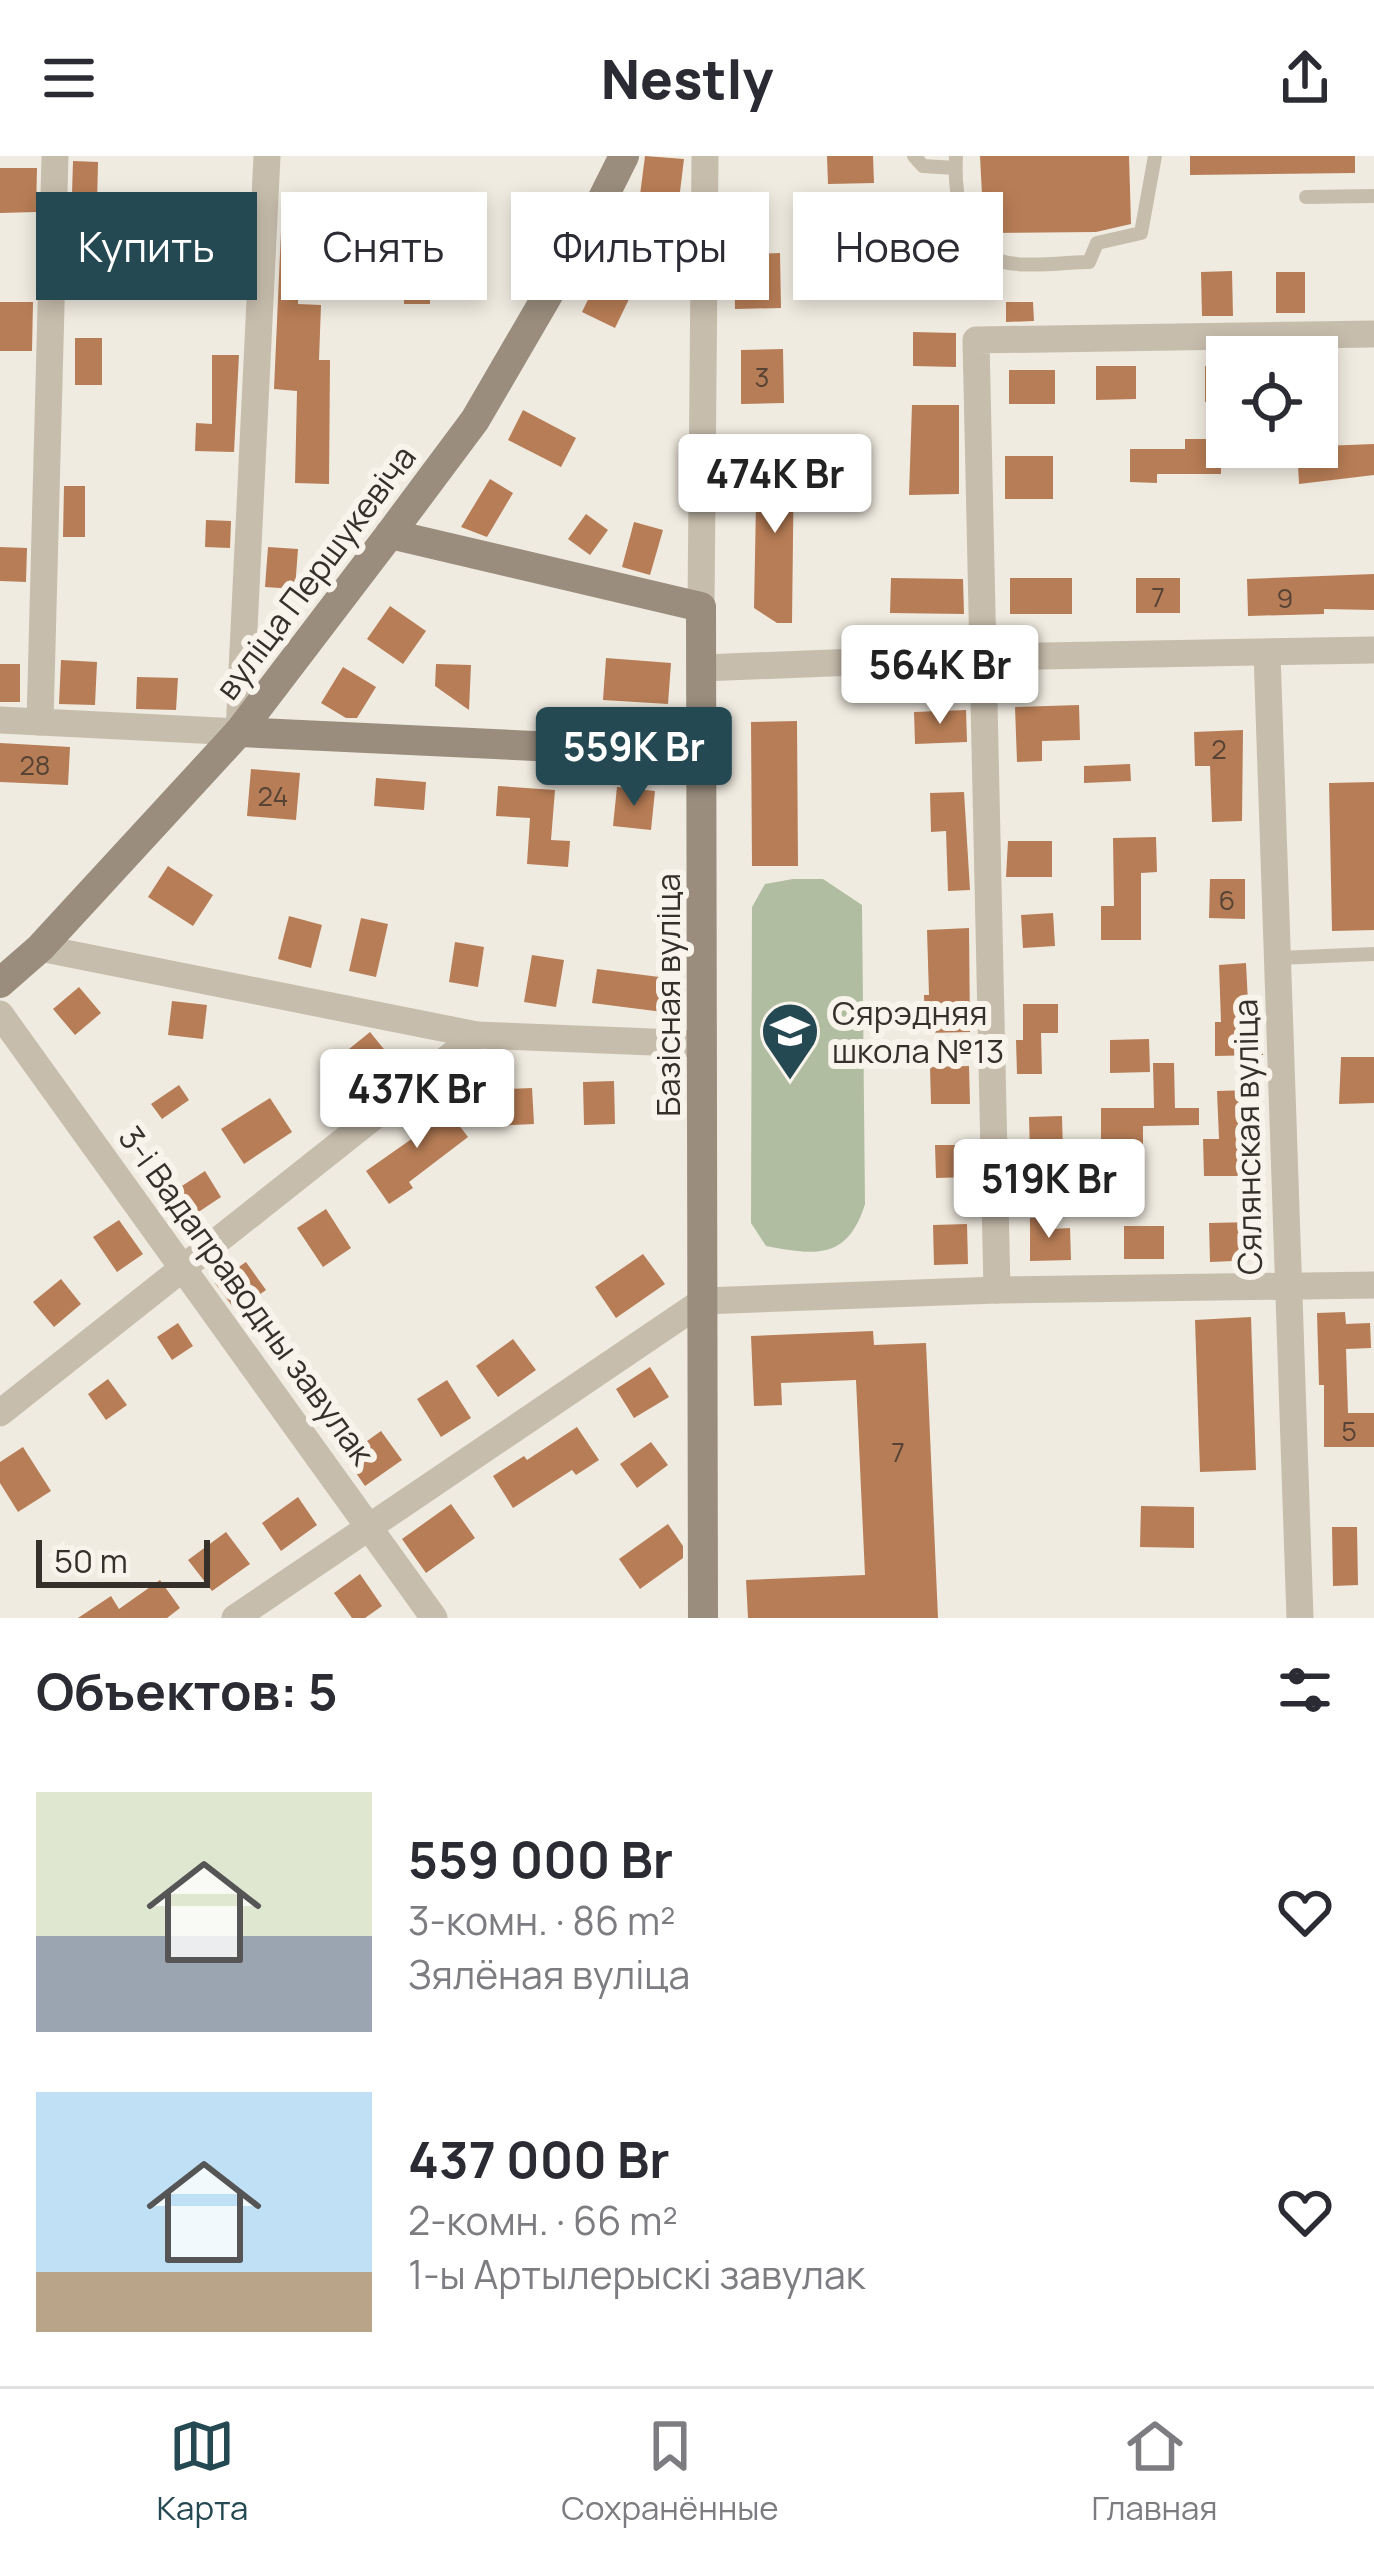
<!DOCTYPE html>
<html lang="ru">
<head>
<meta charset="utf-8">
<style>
  :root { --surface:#fff; --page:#f7f7f7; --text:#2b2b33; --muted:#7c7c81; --line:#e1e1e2; --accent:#254953 }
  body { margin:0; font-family:Manrope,sans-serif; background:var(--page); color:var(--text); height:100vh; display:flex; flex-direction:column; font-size:45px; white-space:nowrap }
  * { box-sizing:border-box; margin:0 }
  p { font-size:39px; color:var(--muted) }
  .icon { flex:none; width:66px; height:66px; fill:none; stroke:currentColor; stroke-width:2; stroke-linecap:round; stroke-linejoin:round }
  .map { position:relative; height:1462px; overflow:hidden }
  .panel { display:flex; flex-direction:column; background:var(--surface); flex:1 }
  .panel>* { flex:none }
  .hud { position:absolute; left:36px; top:36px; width:1302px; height:108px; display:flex; gap:24px }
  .buttons { position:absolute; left:1206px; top:180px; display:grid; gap:24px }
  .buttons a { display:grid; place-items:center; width:132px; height:132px; border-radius:0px; background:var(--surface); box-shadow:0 6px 18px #0003; font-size:60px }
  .scale { position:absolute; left:36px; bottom:30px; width:174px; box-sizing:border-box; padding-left:12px; border:6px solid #36302b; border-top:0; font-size:33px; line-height:42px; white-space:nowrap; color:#36302b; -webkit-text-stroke:9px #f8f4ec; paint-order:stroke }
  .price { position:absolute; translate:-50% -102px; padding:0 27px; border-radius:12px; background:#fff; color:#222; font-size:39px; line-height:78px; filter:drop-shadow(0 3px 6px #0008) }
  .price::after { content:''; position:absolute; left:50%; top:72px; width:36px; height:27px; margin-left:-18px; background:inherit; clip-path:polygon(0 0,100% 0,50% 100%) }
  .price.current { background:var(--accent); color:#fff }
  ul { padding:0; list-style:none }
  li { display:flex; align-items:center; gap:36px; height:300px; padding:0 36px }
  li span { display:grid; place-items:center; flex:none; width:336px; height:240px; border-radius:0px; color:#555 }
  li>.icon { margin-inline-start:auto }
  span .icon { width:144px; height:144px; fill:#fffc; stroke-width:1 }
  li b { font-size:51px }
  h2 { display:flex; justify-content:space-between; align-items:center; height:144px; padding:0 36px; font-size:51px }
  .tag { padding:0 42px; border-radius:0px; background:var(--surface); box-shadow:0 6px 18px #0003; font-size:42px; line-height:108px }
  .tag.current { background:var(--accent); color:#fff }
  header { display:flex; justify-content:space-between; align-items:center; height:156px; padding:0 36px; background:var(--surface); font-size:54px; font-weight:800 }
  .menu { display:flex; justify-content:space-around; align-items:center; height:168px; border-top:3px solid var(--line); background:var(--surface); font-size:33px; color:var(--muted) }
  .menu a { display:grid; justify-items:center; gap:6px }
  .menu .current { color:var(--accent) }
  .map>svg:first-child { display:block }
  .garden { fill:#b0bda1 }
  .building { fill:#b77d56 }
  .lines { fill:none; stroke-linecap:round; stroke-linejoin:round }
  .lane { stroke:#c7bdad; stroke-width:14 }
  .street { stroke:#c7bdad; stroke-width:27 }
  .secondary { stroke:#9a8d7e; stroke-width:30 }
  .labels { text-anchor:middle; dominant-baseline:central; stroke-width:12; stroke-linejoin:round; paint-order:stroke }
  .number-label { font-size:27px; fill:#564336 }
  .street-label { font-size:33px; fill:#36302b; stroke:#f8f4ec }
  .poi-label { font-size:33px; fill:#36302b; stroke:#f8f4ec; text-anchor:start }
</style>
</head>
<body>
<header><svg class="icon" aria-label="menu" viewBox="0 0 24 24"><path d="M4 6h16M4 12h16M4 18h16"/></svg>Nestly<svg class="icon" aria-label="share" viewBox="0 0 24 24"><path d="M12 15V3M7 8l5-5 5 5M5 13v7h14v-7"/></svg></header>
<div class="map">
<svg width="1374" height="1462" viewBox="0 0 1374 1462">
  <rect width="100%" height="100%" fill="#f0ebe0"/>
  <!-- garden -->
  <path class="garden" d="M793,723H823L862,749L865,1048C848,1103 817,1100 766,1090L751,1067L752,751L765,728Z"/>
  <!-- building -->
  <g class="building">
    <path d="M645,0L684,3L679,44L640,39Z"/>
    <path d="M827,0H873L874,27L828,28Z"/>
    <path d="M980,0H1129L1131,68L1096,76L984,77Z"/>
    <path d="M1190,0H1355V17L1190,19Z"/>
    <path d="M73,5L98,6L95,135L69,134Z"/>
    <path d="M0,12H37L36,56L0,57Z"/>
    <path d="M456,43L484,44L483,80L455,79Z"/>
    <path d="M281,75L301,76L298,148L321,149L319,204H330L329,328L295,327L297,235L274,233Z"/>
    <rect x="404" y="96" width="26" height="52"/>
    <path d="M780,97L781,152L735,153L734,99Z"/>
    <path d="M209,113H243L242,137L208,136Z"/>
    <path d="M1232,115L1233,160H1202L1201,116Z"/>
    <rect x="1276" y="116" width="29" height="41"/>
    <path d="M597,125L630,141L615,172L582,156Z"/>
    <path d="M0,146H33L32,195H0Z"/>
    <path d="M1006,146H1033L1034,165L1006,166Z"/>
    <path d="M913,176L956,177V211L913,210Z"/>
    <rect x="75" y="182" width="27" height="47"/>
    <path d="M783,193L784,247L741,248V194Z"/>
    <path d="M212,199H239L234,296L195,295L196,267L212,268Z"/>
    <path d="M1096,210H1136V243L1096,244Z"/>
    <rect x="1205" y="210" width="22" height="36"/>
    <rect x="1009" y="214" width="46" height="34"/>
    <path d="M912,249H959V338L909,339Z"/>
    <path d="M523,254L576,282L561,311L508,284Z"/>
    <path d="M1185,283H1221V318H1157V327L1130,326V293H1185Z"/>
    <path d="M1374,288V319L1299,328L1297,291Z"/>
    <path d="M757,297L794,298L792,467H777L754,452Z"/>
    <rect x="1005" y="300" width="48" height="43"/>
    <path d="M490,323L513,337L487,381L461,371Z"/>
    <path d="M64,330H85V381H63Z"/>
    <path d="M586,358L608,374L590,399L568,383Z"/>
    <path d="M206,364L231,365L230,392L205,391Z"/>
    <path d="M634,366L663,374L650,419L622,411Z"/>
    <path d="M0,391L27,392L26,426L0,425Z"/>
    <path d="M268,391L298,393L295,433L265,431Z"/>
    <path d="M1374,418V454L1324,453V458L1248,460L1247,423Z"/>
    <path d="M891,422L963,423L964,458L890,457Z"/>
    <rect x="1010" y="422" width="62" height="36"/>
    <rect x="1136" y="422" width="44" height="35"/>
    <path d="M390,450L426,475L403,508L367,483Z"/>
    <path d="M606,502L671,507L668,548L603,544Z"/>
    <path d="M61,504L97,506L95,549L59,548Z"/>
    <rect x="0" y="508" width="20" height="38"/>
    <path d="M436,508L471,509L469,554L435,530Z"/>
    <path d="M343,511L376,531L357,562H346L321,547Z"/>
    <path d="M137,521L178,522L176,554L136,553Z"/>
    <path d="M1079,549L1080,584L1042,585V605L1017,606L1015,551Z"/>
    <path d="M966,554L967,586L915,588L914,556Z"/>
    <path d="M797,565L798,710H752L751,566Z"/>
    <path d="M1243,574L1242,665L1212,666L1210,610H1195L1194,576Z"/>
    <path d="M0,587L70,591L68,629L0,626Z"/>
    <path d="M1130,608L1131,625L1084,627V610Z"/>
    <path d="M251,613L300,617L296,664L247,660Z"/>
    <path d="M376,622L426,626L424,654L374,650Z"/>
    <path d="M1374,626V774L1332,775L1329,627Z"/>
    <path d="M498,630L555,634L551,684L570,685L568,711L527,708L530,662L496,660Z"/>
    <path d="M617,631L655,635L651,674L613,670Z"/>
    <path d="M964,636L970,734L948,735L946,675L931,676L930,637Z"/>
    <path d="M1156,681L1157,716L1141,717V784H1101V750H1114L1113,682Z"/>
    <path d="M1008,685H1052V721H1006Z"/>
    <path d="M168,710L213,739L193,770L148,741Z"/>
    <path d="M1210,723H1245V763L1209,762Z"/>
    <path d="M1053,757L1055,790L1023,792L1021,759Z"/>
    <path d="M289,760L322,769L311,812L278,803Z"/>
    <path d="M361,762L388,768L376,821L349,815Z"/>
    <path d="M969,772L970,876L925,877L924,839H929L927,774Z"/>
    <path d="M455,786L484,791L478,831L449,826Z"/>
    <path d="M532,799L564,804L556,851L524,846Z"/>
    <path d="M1246,807L1249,866L1262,865L1263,899L1215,900V866H1221L1219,809Z"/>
    <path d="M597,813L667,822L663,856L592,847Z"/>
    <path d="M79,831L101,857L75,879L53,853Z"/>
    <path d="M172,845L207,849L203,883L168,879Z"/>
    <path d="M1023,848H1058V877H1041L1042,918H1017L1016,884H1023Z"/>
    <path d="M370,876L400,913L352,952L322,915Z"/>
    <path d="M1149,883L1150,916L1110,917V884Z"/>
    <path d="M1341,901H1374V947L1339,948Z"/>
    <path d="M1153,907H1174L1175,952H1199V969L1143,970V989H1101V952H1154Z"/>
    <path d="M969,910L970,948H931L930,911Z"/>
    <path d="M614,925L615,968L584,969L583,926Z"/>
    <path d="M179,929L189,944L162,963L151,948Z"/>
    <path d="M532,932L534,968L491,970L489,934Z"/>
    <path d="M1248,934L1247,1020H1204L1203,983H1219L1217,935Z"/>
    <path d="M270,942L292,976L244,1008L221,973Z"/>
    <path d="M439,943L468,981L409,1026L413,1032L389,1048L366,1015L413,982L403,970Z"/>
    <path d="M1062,960L1063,996L1030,997L1029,961Z"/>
    <path d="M935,989H971L972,1021L936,1022Z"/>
    <path d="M205,1015L221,1041L185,1065L168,1039Z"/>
    <path d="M326,1053L351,1092L323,1111L297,1072Z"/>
    <path d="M1030,1062H1052V1073L1070,1072L1071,1104L1030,1105Z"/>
    <path d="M119,1064L143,1098L117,1116L93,1081Z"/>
    <path d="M1254,1066L1255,1104L1210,1106L1209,1067Z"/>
    <path d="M967,1068L968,1108L934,1109L933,1069Z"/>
    <rect x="1124" y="1070" width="40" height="33"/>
    <path d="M643,1098L665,1128L616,1162L595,1131Z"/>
    <path d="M246,1106L266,1134L236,1155L215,1127Z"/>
    <path d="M61,1123L81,1148L54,1171L33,1146Z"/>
    <path d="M1345,1156L1346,1168L1370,1167L1371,1192L1346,1193L1348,1257H1374V1291H1324V1229H1319L1317,1157Z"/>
    <path d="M1251,1161L1256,1314L1200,1316L1195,1164Z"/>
    <path d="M178,1167L193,1190L172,1204L157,1181Z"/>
    <path d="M873,1175L874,1189L926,1187L938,1462H748L746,1424L865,1419L856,1224L781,1227L782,1249L754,1250L751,1180Z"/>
    <path d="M513,1183L536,1214L498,1241L476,1210Z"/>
    <path d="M650,1211L669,1241L634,1262L616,1233Z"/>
    <path d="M108,1223L127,1249L106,1264L88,1238Z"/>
    <path d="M447,1224L471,1262L441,1281L417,1243Z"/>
    <path d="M577,1271L599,1304L576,1319L572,1314L513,1352L493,1320L524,1300L527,1304Z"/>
    <path d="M381,1275L402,1304L365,1330L345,1301Z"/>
    <path d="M651,1286L668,1309L637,1332L620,1308Z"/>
    <path d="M23,1291L51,1335L18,1356L0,1327V1306Z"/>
    <path d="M298,1341L317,1369L281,1395L262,1367Z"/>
    <path d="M451,1348L475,1382L426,1417L402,1383Z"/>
    <path d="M1141,1350L1194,1351V1392L1140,1391Z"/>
    <path d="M668,1368L683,1390V1402L640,1433L619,1403Z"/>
    <path d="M1332,1371H1357L1358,1429L1333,1430Z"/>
    <path d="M226,1376L250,1408L212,1435L188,1404Z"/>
    <path d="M360,1418L382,1450L365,1462H352L334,1437Z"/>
    <path d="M160,1424L180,1452L167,1462H78L111,1440L119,1453Z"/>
  </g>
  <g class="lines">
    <!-- lane -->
    <g class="lane">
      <path d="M914,0L923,10L955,12"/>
      <path d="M956,0C954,36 960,82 994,102C1013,114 1067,106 1089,106L1097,87L1141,77L1155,0"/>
      <path d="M1306,41L1374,40"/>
      <path d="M1278,802L1374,798"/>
    </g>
    <!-- street -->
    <g class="street">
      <path d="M701,451L705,0"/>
      <path d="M1267,497L1300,1462"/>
      <path d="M703,512L982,501L1374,494"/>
      <path d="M0,564L239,576L267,0"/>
      <path d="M40,566L55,0"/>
      <path d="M40,792L477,879L703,888"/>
      <path d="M0,858L434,1462"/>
      <path d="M997,1134L976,184L1374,178"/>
      <path d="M0,1257L477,879"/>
      <path d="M235,1462L703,1145L997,1134L1374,1129"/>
    </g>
    <!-- secondary -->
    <g class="secondary">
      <path d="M390,378L701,451L703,1462"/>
      <path d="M239,576L703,598"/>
      <path d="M0,827L40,792L239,576L390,378L475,264L595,58L624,0"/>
    </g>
  </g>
  <!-- icons -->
  <defs>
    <symbol id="school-pin" viewBox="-11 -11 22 30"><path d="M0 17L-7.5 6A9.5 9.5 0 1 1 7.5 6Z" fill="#254953" stroke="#f8f4ec"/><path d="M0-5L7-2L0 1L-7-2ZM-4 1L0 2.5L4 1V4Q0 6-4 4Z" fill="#fff"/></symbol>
  </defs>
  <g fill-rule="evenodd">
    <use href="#school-pin" x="757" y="842" width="66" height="90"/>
  </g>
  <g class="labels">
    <!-- number labels -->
    <g class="number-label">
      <text x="762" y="220">3</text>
      <text x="1158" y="440">7</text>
      <text x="1285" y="441">9</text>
      <text x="1219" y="592">2</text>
      <text x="35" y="608">28</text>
      <text x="273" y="639">24</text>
      <text x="1227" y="743">6</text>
      <text x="1349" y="1274">5</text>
      <text x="898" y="1295">7</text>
    </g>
    <!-- street labels -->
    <g class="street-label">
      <text transform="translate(315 416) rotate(-53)">вуліца Першукевіча</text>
      <text transform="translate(667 839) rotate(-90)">Базісная вуліца</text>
      <text transform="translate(1247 981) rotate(-91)">Сялянская вуліца</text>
      <text transform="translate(247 1139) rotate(54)">3-і Вадаправодны завулак</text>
    </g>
    <!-- poi labels -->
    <g class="poi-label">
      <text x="832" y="856">Сярэдняя<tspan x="832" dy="38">школа №13</tspan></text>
    </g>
  </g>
</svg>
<div class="buttons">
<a><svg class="icon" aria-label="locate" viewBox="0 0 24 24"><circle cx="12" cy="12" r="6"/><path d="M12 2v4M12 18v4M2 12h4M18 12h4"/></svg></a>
</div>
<div class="scale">50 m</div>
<b class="price" style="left:775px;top:380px">474K Br</b>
<b class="price" style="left:940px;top:571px">564K Br</b>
<b class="price current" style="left:634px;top:653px">559K Br</b>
<b class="price" style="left:417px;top:995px">437K Br</b>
<b class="price" style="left:1049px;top:1085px">519K Br</b>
<div class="hud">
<a class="tag current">Купить</a>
<a class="tag">Снять</a>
<a class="tag">Фильтры</a>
<a class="tag">Новое</a>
</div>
</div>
<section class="panel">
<h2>Объектов: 5<svg class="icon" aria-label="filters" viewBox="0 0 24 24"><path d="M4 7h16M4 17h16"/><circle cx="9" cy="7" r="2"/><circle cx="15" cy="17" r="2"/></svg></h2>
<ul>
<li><span style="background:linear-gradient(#dfe7d0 60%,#9aa5b1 0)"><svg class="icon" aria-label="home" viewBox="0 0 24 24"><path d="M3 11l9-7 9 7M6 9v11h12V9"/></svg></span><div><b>559 000 Br</b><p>3-комн. · 86 m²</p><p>Зялёная вуліца</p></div><svg class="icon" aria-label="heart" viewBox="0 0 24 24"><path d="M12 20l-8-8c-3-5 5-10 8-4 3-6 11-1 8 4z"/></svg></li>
<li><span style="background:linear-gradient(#bfe0f5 75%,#b9a48a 0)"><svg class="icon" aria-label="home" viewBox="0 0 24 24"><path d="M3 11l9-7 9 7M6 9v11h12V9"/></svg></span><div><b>437 000 Br</b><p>2-комн. · 66 m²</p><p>1-ы Артылерыскі завулак</p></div><svg class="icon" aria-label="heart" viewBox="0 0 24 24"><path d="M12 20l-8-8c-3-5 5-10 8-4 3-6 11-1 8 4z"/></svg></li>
</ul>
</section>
<nav class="menu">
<a class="current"><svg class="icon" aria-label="map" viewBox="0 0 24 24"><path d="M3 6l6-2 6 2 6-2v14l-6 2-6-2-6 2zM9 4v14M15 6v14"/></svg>Карта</a>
<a><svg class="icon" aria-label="saved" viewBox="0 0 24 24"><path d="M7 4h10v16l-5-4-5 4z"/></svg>Сохранённые</a>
<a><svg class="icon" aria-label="home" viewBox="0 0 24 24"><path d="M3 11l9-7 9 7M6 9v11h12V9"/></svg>Главная</a>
</nav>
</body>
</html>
